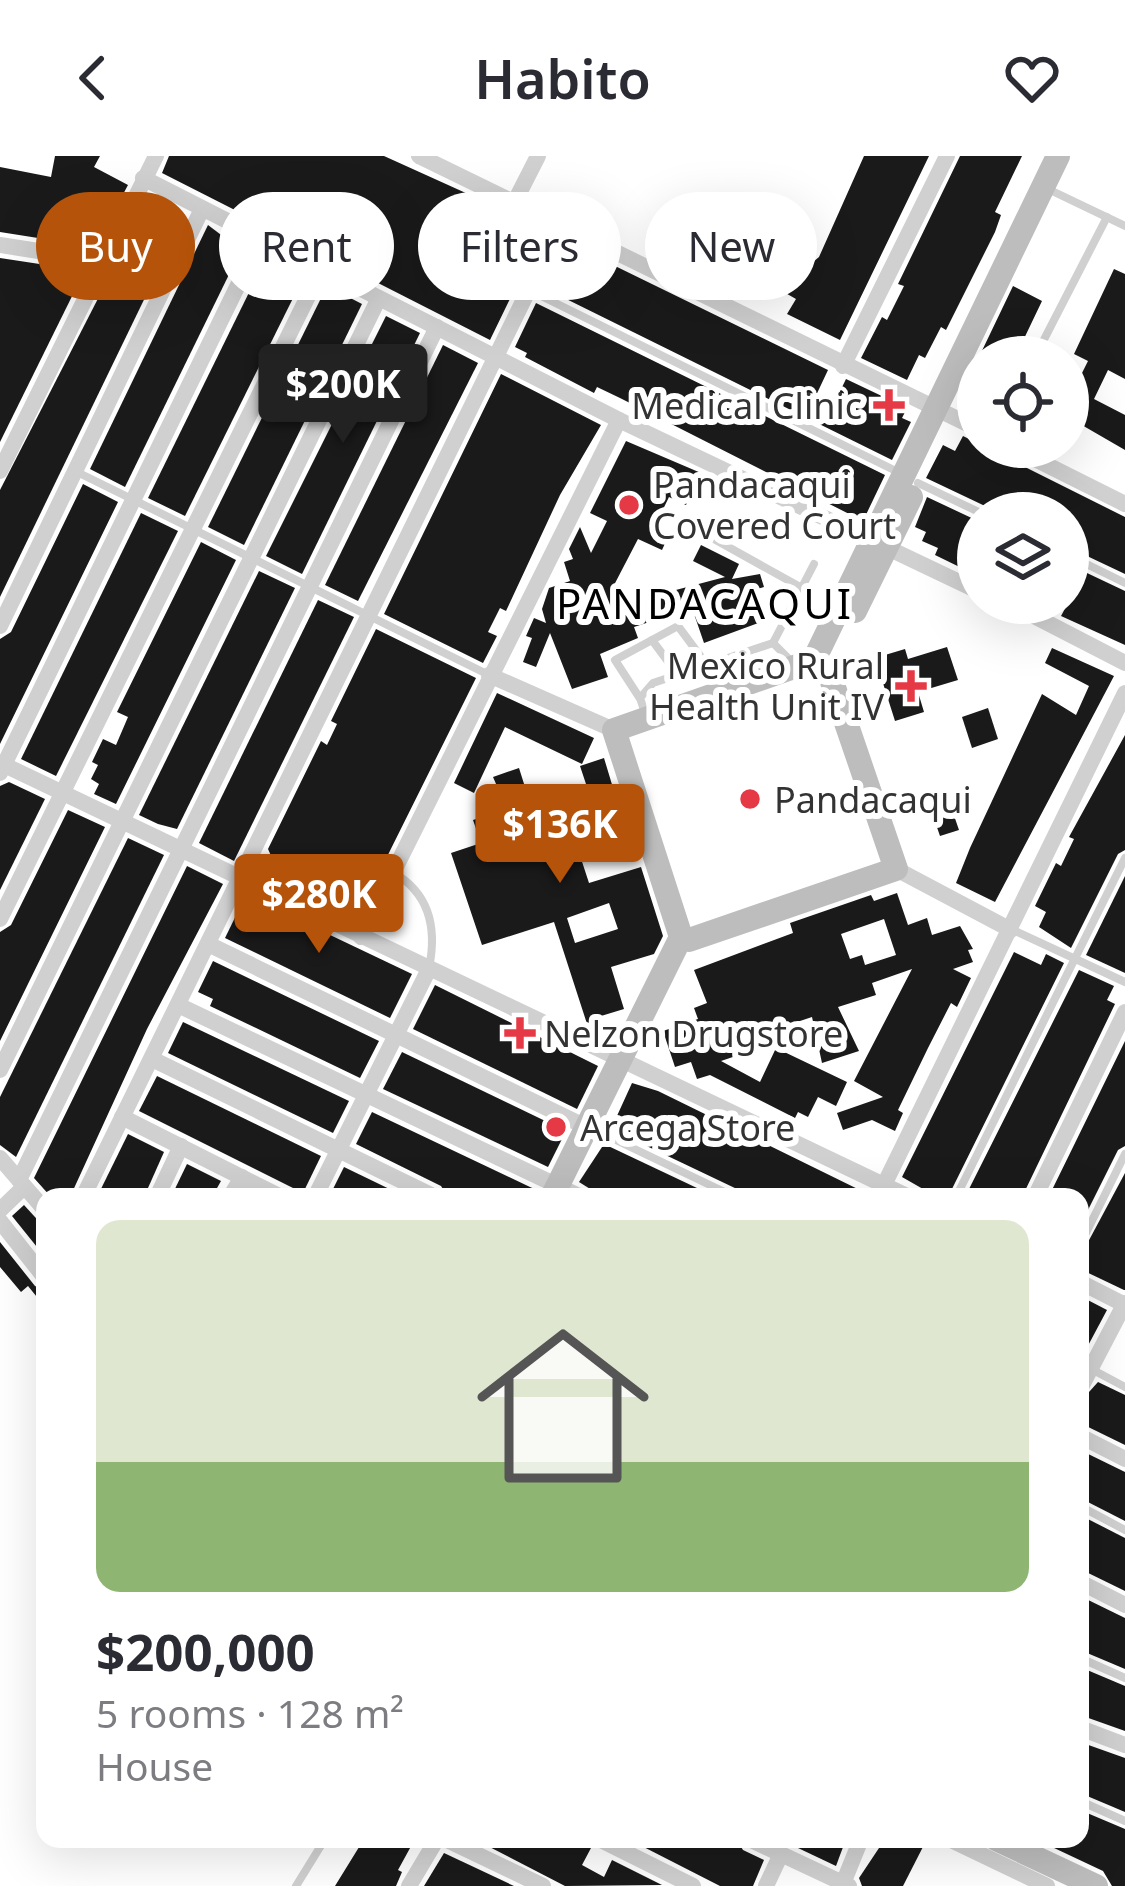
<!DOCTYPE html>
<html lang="en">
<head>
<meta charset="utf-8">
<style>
  :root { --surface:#fff; --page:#f2f2f3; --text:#2b2b33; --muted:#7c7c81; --line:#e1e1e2; --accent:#b45309 }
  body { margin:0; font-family:"Noto Sans",sans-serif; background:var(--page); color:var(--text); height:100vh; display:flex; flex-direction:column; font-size:45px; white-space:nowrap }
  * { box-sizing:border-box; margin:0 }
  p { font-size:39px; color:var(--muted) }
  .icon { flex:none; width:66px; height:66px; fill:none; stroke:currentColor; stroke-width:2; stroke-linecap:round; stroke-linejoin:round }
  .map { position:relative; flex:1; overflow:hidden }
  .sheet { position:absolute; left:36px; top:1032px; width:1053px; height:660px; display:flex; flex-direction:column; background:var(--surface); border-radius:24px; box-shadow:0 12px 48px #0002 }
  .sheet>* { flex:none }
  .banner { position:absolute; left:36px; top:36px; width:1053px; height:108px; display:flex; gap:24px }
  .buttons { position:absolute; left:957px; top:180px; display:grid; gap:24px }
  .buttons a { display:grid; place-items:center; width:132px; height:132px; border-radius:50%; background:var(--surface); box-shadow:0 12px 48px #0002; font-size:60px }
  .price { position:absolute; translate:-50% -102px; padding:0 27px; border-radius:12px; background:var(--accent); color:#fff; font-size:39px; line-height:78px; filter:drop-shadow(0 3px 6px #0008) }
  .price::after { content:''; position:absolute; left:50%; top:72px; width:36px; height:27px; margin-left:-18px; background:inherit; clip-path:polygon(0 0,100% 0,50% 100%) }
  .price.selected { background:#222; color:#fff }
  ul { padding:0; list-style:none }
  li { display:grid; align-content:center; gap:24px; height:636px; padding:0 60px }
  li+li { border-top:3px solid var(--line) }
  li span { display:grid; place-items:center; height:372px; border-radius:24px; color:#555 }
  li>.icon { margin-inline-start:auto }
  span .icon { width:216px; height:216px; fill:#fffc; stroke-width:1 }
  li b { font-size:51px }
  .chip { padding:0 42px; border-radius:54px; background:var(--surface); box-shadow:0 12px 48px #0002; font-size:42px; line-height:108px }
  .chip.selected { background:var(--accent); color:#fff }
  header { display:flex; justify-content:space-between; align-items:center; height:156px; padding:0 60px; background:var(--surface); font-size:54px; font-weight:600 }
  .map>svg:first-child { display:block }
  .building { fill:#1a1a1a; fill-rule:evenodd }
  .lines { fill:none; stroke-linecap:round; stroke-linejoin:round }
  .lane { stroke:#d0d0d0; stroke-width:8 }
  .street { stroke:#d0d0d0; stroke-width:16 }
  .secondary { stroke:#bdbdbd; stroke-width:24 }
  .poi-dot { fill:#e63946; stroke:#fff; stroke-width:4.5 }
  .labels { text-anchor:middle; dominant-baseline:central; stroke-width:12; stroke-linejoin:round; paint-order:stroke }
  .poi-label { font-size:36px; fill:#333; stroke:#fff; text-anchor:start }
  .quarter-label { font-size:42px; letter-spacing:3px; fill:#000; stroke:#fff }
</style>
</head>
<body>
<header><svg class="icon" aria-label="back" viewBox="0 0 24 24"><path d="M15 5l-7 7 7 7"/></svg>Habito<svg class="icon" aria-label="heart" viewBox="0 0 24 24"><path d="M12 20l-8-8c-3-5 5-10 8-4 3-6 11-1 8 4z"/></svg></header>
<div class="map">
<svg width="1125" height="1730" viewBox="0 0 1125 1730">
  <rect width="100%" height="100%" fill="#fff"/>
  <!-- building -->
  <g class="building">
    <path d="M55,0H100L94,11L128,29L95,91L0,76V11L51,21Z"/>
    <path d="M169,0H384L468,38L465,44L509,68L542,77L490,184L162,17Z"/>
    <path d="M864,0H929L840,184L787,158L796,143L766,126L785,90L813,106L819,101Z"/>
    <path d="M960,0H1022L995,56L1001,59L995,76L946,174L941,171L925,202L919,199L907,224L861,202L882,161L887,164L904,130L898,128Z"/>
    <path d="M150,41L185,59L0,441V334Z"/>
    <path d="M208,69L241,94L125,331L90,313Z"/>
    <path d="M568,87L828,214L812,248L830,256L846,223L907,252L902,262L911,266L892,304L544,132Z"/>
    <path d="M0,102L79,114L82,120L0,286Z"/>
    <path d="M264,106L305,118L185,360L148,342Z"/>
    <path d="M1114,113L1125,118V223L1108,214L1094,243L1125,259V294L1068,261V225L1076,229L1088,205L1074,198Z"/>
    <path d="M327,130L362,148L244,389L208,371Z"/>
    <path d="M1013,130L1042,145L1020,191L1028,196L1027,201H979Z"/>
    <path d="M536,147L885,319L863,365L620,242L597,231L594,237L525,201L527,197L515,191Z"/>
    <path d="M386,160L420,177L302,418L266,400Z"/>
    <path d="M443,189L478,207L358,445L325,429Z"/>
    <path d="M501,218L601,269L560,339L506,455L500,452L488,476L497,480L483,507L384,458Z"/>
    <path d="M963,280L1125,361V418L1068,391V357H989L985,350L926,322L943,289L955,295Z"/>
    <path d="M626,285L701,317L686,349L669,341L652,376L667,383L662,394L638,383L613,431L619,449L725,421L693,405L701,389L739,408L732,423L760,418L764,431L754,434L761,466L704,487L692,452L634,471L638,482L600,498L608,521L572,533L550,477L536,511L523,506L532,482L526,480L534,462L546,467L542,453L549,432L570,425L564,406L573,403L569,393L580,371L591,397L607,365L590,357Z"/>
    <path d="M83,328L118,346L0,588V483L11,476Z"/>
    <path d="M927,341L978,365V420L935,399L938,392L922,385L926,376L915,371Z"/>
    <path d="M141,357L178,375L56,620L21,603Z"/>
    <path d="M201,386L236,404L116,648L94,638L99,628L91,623L98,609L92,606L103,583L116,589L128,561L117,556Z"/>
    <path d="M1068,408L1125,435V489L1061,460L1068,447Z"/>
    <path d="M259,415L295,432L177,673L158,668L139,659Z"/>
    <path d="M318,444L354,461L234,705L199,687Z"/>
    <path d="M376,473L476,522L357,761L275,724L277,719L266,713L272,702L268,693L321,585L327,589L337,568L331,565Z"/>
    <path d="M947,491L958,524L918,536L924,556L895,565L875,502L905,493L908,503Z"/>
    <path d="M1052,492L1114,520L995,746L956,727L970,692L1042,538L1076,559L1089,530L1045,507Z"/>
    <path d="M497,537L594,582L582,608L505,571L474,637L454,627Z"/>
    <path d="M988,552L998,583L972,592L962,561Z"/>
    <path d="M1125,579V694L1118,698L1071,792L1039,771L1046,756L1035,750L1056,707L1061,710L1074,683L1069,681Z"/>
    <path d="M604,602L626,675L607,682L597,660L570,669L589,727L641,711L663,780L654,798L611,811L624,853L601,860L604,869L589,874L554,766L482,789L451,697L481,687L473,664L507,653L493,621L519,612L531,650L588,634L580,610ZM609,747L618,773L575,787L567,762Z"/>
    <path d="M9,626L45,643L0,734V630Z"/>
    <path d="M949,645L959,674L940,680L930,651Z"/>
    <path d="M68,654L105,671L0,885V776L11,769Z"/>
    <path d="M128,682L164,699L16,1001L0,989V941Z"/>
    <path d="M187,710L223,728L147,873L70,1041H51L34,1022Z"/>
    <path d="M1125,720V817L1086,799Z"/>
    <path d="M897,737L908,769L927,762L932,779L960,770L973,793L968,794L973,806L953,813L971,822L957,851L951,847L928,892L898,954L903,957L895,975L872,964L843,974L837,957L883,941L854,925L912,813L872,827L876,839L838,851L859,895L822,907L812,861L776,873L780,885L721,905L760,926L776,892L847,926L836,950L818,941L808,961L798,956L795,962L710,919L697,923L691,906L675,911L663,875L698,863L694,852L707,847L694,814L793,777L790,767L871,739L874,745ZM884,763L896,799L865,809L862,799L850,803L841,778Z"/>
    <path d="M246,739L412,818L390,862L225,782Z"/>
    <path d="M1014,796L1041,809L1046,798L1064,807L948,1041H937L902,1021Z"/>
    <path d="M213,805L379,885L360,922L210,850L213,843L198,836Z"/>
    <path d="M1079,814L1114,830L1107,844L1115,848L1022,1041H965Z"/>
    <path d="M435,829L598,910L577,953L413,873Z"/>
    <path d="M183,866L349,945L333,977L168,897Z"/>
    <path d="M1125,885V990L1118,994L1080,1070V1041L1050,1038Z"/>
    <path d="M402,896L566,975L548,1011L383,933Z"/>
    <path d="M157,920L321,1000L303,1037L139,955Z"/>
    <path d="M632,927L658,935L874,1041H743L739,1034L611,973Z"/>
    <path d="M372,956L530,1031L537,1034L536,1041H448L441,1030L356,988Z"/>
    <path d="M128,978L164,996L144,1041H97Z"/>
    <path d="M604,988L716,1041H603L579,1026Z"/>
    <path d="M187,1008L221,1025L212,1041H171Z"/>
    <path d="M344,1011L406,1041H329Z"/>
    <path d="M1125,1017V1134H1124L1080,1113V1101Z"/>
    <path d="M24,1049L45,1072V1101L12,1060Z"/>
    <path d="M0,1086L35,1130L45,1135V1151L28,1130L21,1136L0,1111Z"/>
    <path d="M1080,1140L1107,1154L1083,1199H1080Z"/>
    <path d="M1098,1226L1125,1239V1289L1080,1267V1246Z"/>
    <path d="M1080,1294L1125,1316V1365L1080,1342Z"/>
    <path d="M1080,1359L1125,1382V1435L1080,1413Z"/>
    <path d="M1080,1440L1125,1462V1513L1080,1494Z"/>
    <path d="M1080,1511L1125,1530V1575L1080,1559Z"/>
    <path d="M1080,1586L1125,1602V1656L1080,1637Z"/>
    <path d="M1080,1654L1125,1673V1730H1112L1103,1715L1035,1683H1080Z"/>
    <path d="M364,1683H415L398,1714L402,1716L396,1730H335Z"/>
    <path d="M474,1683H581L591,1692L582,1709L604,1721L612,1704L662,1729L565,1730Z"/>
    <path d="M628,1683H736L743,1694L764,1704L753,1730H720Z"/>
    <path d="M779,1683H846L836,1710Z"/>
    <path d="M885,1683H927L903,1730H862L859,1722Z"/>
    <path d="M444,1697L514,1730H424Z"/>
  </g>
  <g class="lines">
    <!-- lane -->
    <g class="lane">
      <path d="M1050,34L1125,70"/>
      <path d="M529,134L898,316"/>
      <path d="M1035,201L1107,61"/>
      <path d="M77,316L489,519"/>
      <path d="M918,327L981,357"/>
      <path d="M696,373L802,432"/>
      <path d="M1068,399L1125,427"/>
      <path d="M652,484L678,519"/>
      <path d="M773,487L814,408"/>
      <path d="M639,541L615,504L678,470L707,509"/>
      <path d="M645,557L640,542L653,527L773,487L791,505"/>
      <path d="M394,717C430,738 437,773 429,812"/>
      <path d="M1013,774L1125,826"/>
      <path d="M597,975L735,1041"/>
      <path d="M956,1041L1125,702"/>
      <path d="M1080,1089L1125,998"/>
      <path d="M1080,1207L1125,1231"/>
      <path d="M1080,1350L1125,1374"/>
      <path d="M1080,1502L1125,1522"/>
      <path d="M1080,1645L1125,1665"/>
      <path d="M296,1730L325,1683"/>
    </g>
    <!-- street -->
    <g class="street">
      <path d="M419,0L978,273"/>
      <path d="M143,22L619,264L978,435"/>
      <path d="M514,47L538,0"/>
      <path d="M0,89L102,105"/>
      <path d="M843,210L947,0"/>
      <path d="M1011,291L1125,348"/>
      <path d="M0,315L156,0"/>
      <path d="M1009,447L1125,507"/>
      <path d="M0,470L202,53"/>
      <path d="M489,519L614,574"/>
      <path d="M0,607L909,1041"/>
      <path d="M0,617L260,84"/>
      <path d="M896,713L1011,774"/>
      <path d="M0,763L321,114"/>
      <path d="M361,781L619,264"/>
      <path d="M208,788L584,970"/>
      <path d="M178,849L581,1041"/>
      <path d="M152,903L435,1041"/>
      <path d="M0,914L378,144"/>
      <path d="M122,961L281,1041"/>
      <path d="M0,1002L45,1054"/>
      <path d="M19,1024L437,171"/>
      <path d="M884,1029L1125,537"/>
      <path d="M83,1041L561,68"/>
      <path d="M157,1041L181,990"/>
      <path d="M230,1041L242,1021"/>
      <path d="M315,1041L429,813"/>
      <path d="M1035,1041L1125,856"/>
      <path d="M0,1054L24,1031"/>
      <path d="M0,1065L45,1122"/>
      <path d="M1080,1126L1125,1149"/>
      <path d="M1080,1233L1125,1147"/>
      <path d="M1080,1280L1125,1303"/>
      <path d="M1080,1426L1125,1449"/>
      <path d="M1080,1572L1125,1589"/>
      <path d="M445,1683L543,1730"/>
      <path d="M599,1683L693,1730"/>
      <path d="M749,1683L849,1730"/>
      <path d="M949,1683L1047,1730"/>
      <path d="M409,1730L437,1683"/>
      <path d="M766,1730L781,1698"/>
      <path d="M842,1730L861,1683"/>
    </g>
    <!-- secondary -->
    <g class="secondary">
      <path d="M855,455L911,341"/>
      <path d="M814,504L827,511L896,713L689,784L681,781L614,574Z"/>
      <path d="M814,504L1058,0"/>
      <path d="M552,1041L681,781"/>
      <path d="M996,1683L1096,1730"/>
    </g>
  </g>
  <!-- markers -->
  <g class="poi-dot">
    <path d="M883 231h12v12h12v12h-12v12h-12v-12h-12v-12h12z"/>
    <circle cx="629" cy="349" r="12"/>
    <path d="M905 512h12v12h12v12h-12v12h-12v-12h-12v-12h12z"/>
    <circle cx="750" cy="643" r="12"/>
    <path d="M514 859h12v12h12v12h-12v12h-12v-12h-12v-12h12z"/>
    <circle cx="556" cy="971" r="12"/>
  </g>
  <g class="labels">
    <!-- poi labels -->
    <g class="poi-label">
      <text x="862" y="249" text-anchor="end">Medical Clinic</text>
      <text x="653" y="328">Pandacaqui<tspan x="653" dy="41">Covered Court</tspan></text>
      <text x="884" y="509" text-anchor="end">Mexico Rural<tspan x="884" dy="41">Health Unit IV</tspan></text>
      <text x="774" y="643">Pandacaqui</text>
      <text x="544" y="877">Nelzon Drugstore</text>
      <text x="580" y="971">Arcega Store</text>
    </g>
    <!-- quarter labels -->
    <g class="quarter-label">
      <text x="705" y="446">PANDACAQUI</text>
    </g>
  </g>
</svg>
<div class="buttons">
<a><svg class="icon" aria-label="locate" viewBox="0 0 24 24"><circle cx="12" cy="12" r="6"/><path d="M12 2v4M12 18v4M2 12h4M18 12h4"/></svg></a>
<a><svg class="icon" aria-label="layers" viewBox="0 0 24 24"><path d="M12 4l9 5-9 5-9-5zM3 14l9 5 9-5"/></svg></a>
</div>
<b class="price selected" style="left:343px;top:290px">$200K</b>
<b class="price" style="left:560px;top:730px">$136K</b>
<b class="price" style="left:319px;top:800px">$280K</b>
<div class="banner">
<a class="chip selected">Buy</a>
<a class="chip">Rent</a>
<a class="chip">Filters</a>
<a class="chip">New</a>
</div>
<section class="sheet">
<ul>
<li><span style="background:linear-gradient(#dfe7d0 65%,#8fb573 0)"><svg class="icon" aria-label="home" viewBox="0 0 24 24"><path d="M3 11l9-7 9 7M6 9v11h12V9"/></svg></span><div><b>$200,000</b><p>5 rooms · 128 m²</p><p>House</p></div></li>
</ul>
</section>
</div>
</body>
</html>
